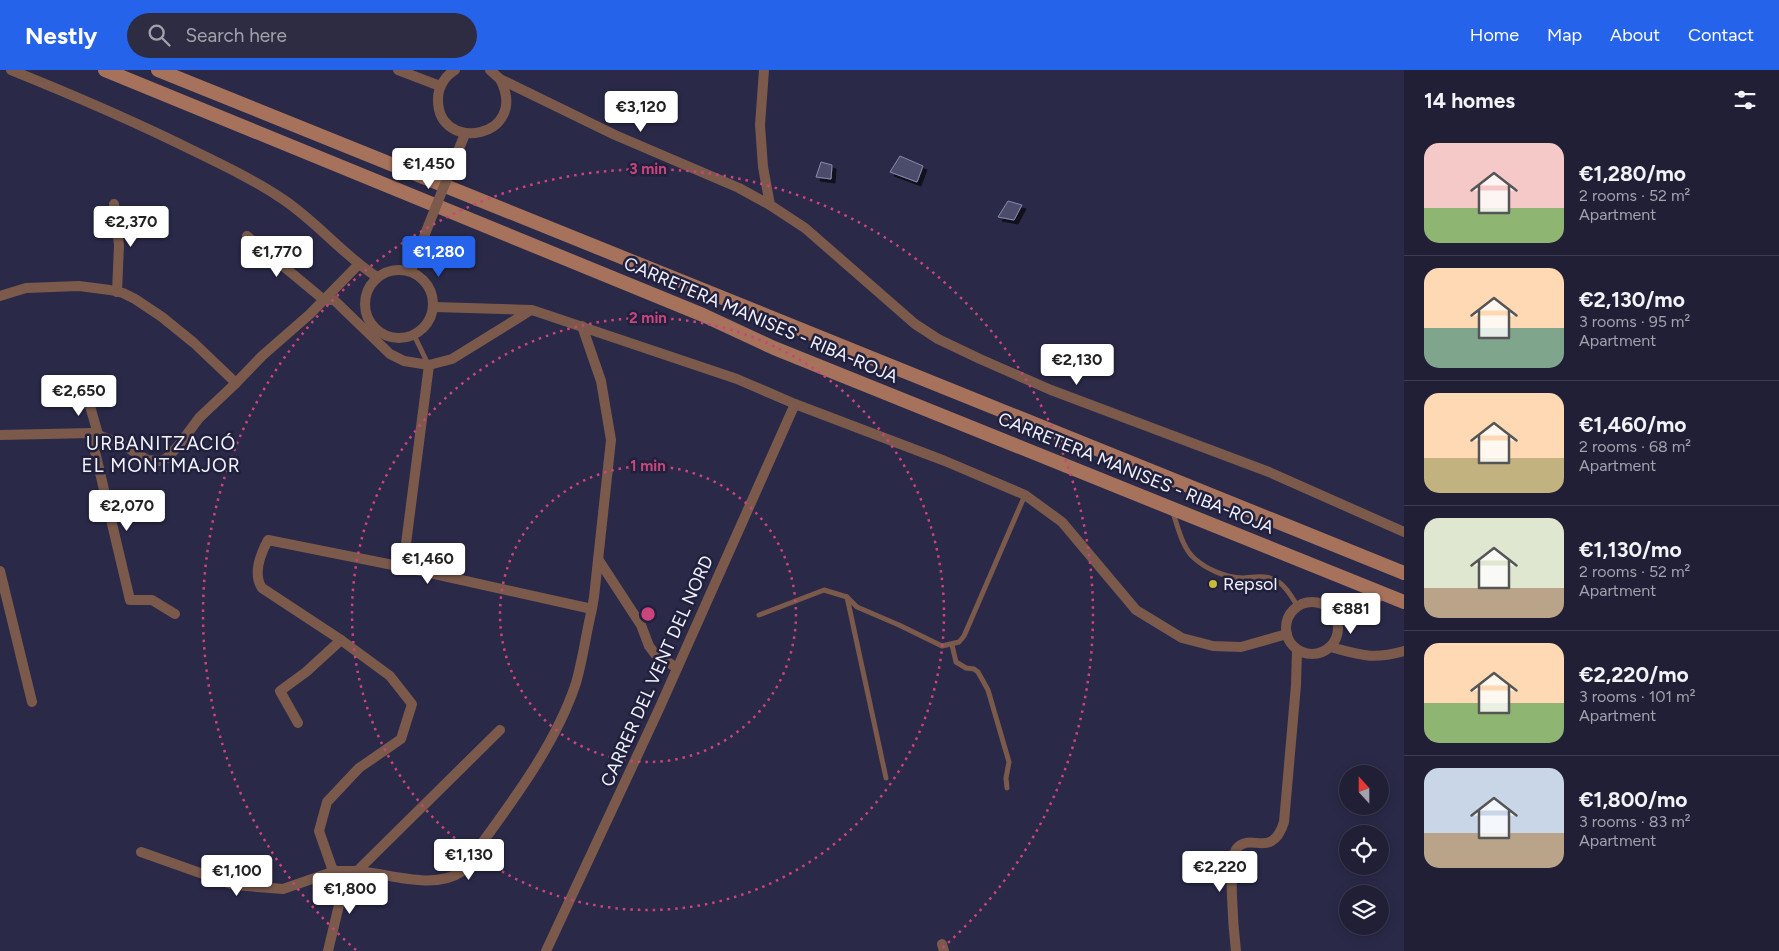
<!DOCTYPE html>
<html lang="en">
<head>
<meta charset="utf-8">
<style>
  :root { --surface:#201f36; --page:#2d2c42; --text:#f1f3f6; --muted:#a2a2ad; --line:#3d3d51; --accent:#2563eb }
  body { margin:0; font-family:Figtree,sans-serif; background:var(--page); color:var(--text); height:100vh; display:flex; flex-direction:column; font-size:19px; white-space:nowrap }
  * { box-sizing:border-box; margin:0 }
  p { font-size:16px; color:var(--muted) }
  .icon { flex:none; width:28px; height:28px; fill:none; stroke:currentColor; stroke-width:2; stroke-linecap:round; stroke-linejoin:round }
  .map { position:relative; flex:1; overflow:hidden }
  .details { display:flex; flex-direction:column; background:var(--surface); width:375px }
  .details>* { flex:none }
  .needle { width:32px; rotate:339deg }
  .tools { position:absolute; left:1339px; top:695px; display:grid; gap:10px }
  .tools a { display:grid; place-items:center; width:50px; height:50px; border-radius:50%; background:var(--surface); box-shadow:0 2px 12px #0003,0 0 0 1px var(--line); font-size:25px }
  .price { position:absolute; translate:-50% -42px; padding:0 11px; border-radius:5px; background:#fff; color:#222; font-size:16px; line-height:32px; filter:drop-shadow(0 1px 2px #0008) }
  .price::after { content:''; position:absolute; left:50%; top:30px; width:15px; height:11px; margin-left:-8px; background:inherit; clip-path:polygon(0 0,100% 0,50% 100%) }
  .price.selected { background:var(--accent); color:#fff }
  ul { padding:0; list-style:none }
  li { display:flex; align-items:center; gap:15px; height:125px; padding:0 20px }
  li+li { border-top:1px solid var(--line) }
  li span { display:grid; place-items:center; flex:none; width:140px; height:100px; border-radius:15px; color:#555 }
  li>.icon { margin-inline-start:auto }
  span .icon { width:60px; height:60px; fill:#fffc; stroke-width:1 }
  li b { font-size:21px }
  h2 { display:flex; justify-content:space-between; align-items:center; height:60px; padding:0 20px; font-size:21px }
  header { display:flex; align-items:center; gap:30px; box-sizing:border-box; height:70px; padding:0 25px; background:var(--accent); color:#fff }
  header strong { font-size:24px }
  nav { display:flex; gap:28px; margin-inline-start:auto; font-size:18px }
  .search { width:350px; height:45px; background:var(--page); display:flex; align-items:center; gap:12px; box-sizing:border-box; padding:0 18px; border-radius:28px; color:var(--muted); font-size:19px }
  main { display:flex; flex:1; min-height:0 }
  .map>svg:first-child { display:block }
  .building { fill:#4b4b6c; stroke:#8a8aaf; filter:url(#shadow) }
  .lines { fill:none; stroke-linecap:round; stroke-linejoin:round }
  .service { stroke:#7b5a4c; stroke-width:5 }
  .minor { stroke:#7b5a4c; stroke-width:10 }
  .secondary { stroke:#a6725c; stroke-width:14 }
  .minor-bridge { stroke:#7b5a4c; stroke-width:10 }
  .ring { fill:none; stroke:#cc447c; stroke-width:2.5; stroke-dasharray:2.5 5 }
  .poi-dot { fill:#c7bb3c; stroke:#21203d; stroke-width:2 }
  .labels { text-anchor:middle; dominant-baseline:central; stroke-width:5; stroke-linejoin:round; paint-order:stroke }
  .street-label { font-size:18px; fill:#f2f3ff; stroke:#21203d }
  .poi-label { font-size:18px; fill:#f2f3ff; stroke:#21203d; text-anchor:start }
  .neighbourhood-label { font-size:19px; letter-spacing:1px; fill:#f2f3ff; stroke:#21203d }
  .centre { fill:#cc447c; stroke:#21203d; stroke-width:2.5 }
  .ring-label { font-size:15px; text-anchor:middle; font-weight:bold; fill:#cc447c; stroke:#21203d; stroke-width:5; stroke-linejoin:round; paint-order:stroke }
</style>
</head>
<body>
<header>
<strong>Nestly</strong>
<div class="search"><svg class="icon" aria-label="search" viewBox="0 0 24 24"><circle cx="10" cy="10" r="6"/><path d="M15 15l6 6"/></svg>Search here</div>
<nav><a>Home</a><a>Map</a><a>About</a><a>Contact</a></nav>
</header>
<main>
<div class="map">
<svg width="1404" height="881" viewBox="0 0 1404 881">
  <defs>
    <filter id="shadow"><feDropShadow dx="4" dy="4" stdDeviation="0" flood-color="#0009"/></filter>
  </defs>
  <rect width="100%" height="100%" fill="#2a2948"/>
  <!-- building -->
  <g class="building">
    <path d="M900,86L923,96L917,112L890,102Z"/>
    <path d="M821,92L832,95L831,109L816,107Z"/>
    <path d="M1008,131L1022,135L1014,150L998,147Z"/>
  </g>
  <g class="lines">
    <!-- service -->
    <g class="service">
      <path d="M414,265L428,294"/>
      <path d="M1173,443C1178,457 1182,477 1194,488C1206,499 1226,508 1243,508C1256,507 1268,504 1280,513C1288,519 1293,529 1298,537"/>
      <path d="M847,527L886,708"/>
      <path d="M759,545L824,520L847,527L857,537L899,555L942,576L959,572L964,566L1025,425"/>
      <path d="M952,575L956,592L966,598L974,599L978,602L988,620L1009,692L1006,708L1007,718"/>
    </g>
    <!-- minor -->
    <g class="minor">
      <path d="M11,0C73,25 134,51 194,81C225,96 256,111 284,130C318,153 343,185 377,207"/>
      <path d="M398,0L440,16"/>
      <path d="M455,0C445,6 438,17 438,29C437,85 531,68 500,9"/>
      <path d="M490,0L500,9L615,65L739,118L770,135L805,158L915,254L938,269L980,289L1051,320L1269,402L1404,462"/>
      <path d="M764,0L760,55L763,97L770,135"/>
      <path d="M456,86L465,64"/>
      <path d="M114,134L119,175L117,222"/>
      <path d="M247,166L324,230"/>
      <circle cx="399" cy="234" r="34"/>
      <path d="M411,201L425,164"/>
      <path d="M0,226L26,218L79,216L110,220L123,223L135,229L162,247L194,273L236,313L262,286L310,244L358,195"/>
      <path d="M324,230H334L390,284L404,291L429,295L452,289L531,240"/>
      <path d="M434,237L532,240L737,309L795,334L945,391L1025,425L1062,452L1136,540L1182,568L1213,576L1241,577L1287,564"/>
      <path d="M582,256L601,311L611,370L594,527L592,539C586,563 583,589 576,613C553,682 503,743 461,802C434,820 389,804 358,801C351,801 342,801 335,801L332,798L319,761L327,732L359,698L401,669L412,634L390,606L341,570L262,518C252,503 261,483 268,470L403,497L592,539"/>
      <path d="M86,322L98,364"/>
      <path d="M92,363L93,373L130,530H152L175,544"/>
      <path d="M0,365L92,363L122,374L147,390L160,391L167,388L179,375L199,348L236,313"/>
      <path d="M598,489L641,555L649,576L655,584L677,598"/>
      <path d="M403,497L429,295"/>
      <path d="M0,501L32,632"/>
      <circle cx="1312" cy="558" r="26"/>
      <path d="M1335,546L1386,524"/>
      <path d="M1330,577C1361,585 1372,590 1404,581"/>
      <path d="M298,653L280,621L306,602L341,570"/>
      <path d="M141,782L234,815L283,819L335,801"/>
      <path d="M942,874L944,881"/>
      <path d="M328,881L344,814L500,660"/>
      <path d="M546,881L659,639L795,334"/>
      <path d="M1236,881C1234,864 1227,789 1237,778C1251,762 1272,790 1284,752L1296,615L1297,580"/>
    </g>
    <!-- secondary -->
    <g class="secondary">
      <path d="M105,0L703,245L774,278L1404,532"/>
      <path d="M158,0L1404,503"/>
    </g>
    <!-- minor-bridge -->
    <path class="minor-bridge" d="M425,164L456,86"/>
  </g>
  <!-- distance rings -->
  <g class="ring">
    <circle cx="648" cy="544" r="148"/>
    <circle cx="648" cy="544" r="296"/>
    <path d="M356 880A445 445 0 1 1 940 880"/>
  </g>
  <!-- markers -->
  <circle class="poi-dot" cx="1213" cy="514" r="5"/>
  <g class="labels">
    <!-- street labels -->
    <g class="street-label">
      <text transform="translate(761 250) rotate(23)">CARRETERA MANISES - RIBA-ROJA</text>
      <text transform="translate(1136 403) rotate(22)">CARRETERA MANISES - RIBA-ROJA</text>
      <text transform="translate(657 601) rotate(-66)">CARRER DEL VENT DEL NORD</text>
    </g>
    <!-- poi labels -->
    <g class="poi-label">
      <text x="1223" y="514">Repsol</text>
    </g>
    <!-- neighbourhood labels -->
    <g class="neighbourhood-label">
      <text x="161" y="373">URBANITZACIÓ<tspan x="161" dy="22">EL MONTMAJOR</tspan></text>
    </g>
  </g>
  <circle cx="648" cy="544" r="8" class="centre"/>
  <g class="ring-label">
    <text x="648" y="104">3 min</text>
    <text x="648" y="253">2 min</text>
    <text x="648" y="401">1 min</text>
  </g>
</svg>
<div class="tools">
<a><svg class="needle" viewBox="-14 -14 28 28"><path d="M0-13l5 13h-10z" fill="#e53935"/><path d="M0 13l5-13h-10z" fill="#a2a2ad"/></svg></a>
<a><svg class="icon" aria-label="locate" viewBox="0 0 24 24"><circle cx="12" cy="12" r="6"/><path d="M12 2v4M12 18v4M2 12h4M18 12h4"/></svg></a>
<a><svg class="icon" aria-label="layers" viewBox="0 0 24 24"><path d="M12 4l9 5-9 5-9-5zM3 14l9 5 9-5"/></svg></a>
</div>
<b class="price" style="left:641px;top:63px">€3,120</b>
<b class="price" style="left:429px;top:120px">€1,450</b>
<b class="price" style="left:131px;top:178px">€2,370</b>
<b class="price" style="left:277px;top:208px">€1,770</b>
<b class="price selected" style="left:439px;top:208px">€1,280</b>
<b class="price" style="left:1077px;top:316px">€2,130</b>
<b class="price" style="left:79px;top:347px">€2,650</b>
<b class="price" style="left:127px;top:462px">€2,070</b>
<b class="price" style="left:428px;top:515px">€1,460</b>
<b class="price" style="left:1351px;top:565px">€881</b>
<b class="price" style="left:469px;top:811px">€1,130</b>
<b class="price" style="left:1220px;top:823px">€2,220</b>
<b class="price" style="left:237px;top:827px">€1,100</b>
<b class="price" style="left:350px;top:845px">€1,800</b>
</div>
<section class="details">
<h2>14 homes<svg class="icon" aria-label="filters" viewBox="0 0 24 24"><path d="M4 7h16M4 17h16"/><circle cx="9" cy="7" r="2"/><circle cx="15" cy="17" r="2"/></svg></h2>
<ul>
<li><span style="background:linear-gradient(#f6c9c9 65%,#8fb573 0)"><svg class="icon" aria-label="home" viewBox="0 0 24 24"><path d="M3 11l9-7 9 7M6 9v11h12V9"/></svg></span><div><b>€1,280/mo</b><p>2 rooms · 52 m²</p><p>Apartment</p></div></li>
<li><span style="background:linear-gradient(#ffd9b3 60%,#7fa58c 0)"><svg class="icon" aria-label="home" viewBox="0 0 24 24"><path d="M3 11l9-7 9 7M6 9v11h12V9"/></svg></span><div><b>€2,130/mo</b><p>3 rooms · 95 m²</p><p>Apartment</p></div></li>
<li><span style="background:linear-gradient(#ffd9b3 65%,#c2b280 0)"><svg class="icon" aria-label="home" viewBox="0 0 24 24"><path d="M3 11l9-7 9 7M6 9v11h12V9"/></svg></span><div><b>€1,460/mo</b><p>2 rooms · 68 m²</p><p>Apartment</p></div></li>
<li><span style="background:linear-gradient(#dfe7d0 70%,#b9a48a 0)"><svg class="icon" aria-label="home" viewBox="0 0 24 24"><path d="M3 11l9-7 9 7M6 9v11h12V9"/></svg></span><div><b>€1,130/mo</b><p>2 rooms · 52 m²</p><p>Apartment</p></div></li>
<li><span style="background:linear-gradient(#ffd9b3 60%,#8fb573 0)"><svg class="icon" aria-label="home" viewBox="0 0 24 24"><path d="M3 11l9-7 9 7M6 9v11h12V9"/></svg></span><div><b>€2,220/mo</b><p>3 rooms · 101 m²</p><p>Apartment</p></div></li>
<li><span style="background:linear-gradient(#c9d6e8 65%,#b9a48a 0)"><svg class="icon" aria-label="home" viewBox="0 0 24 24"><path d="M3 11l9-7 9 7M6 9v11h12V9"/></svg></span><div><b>€1,800/mo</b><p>3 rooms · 83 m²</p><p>Apartment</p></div></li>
</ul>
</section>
</main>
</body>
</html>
